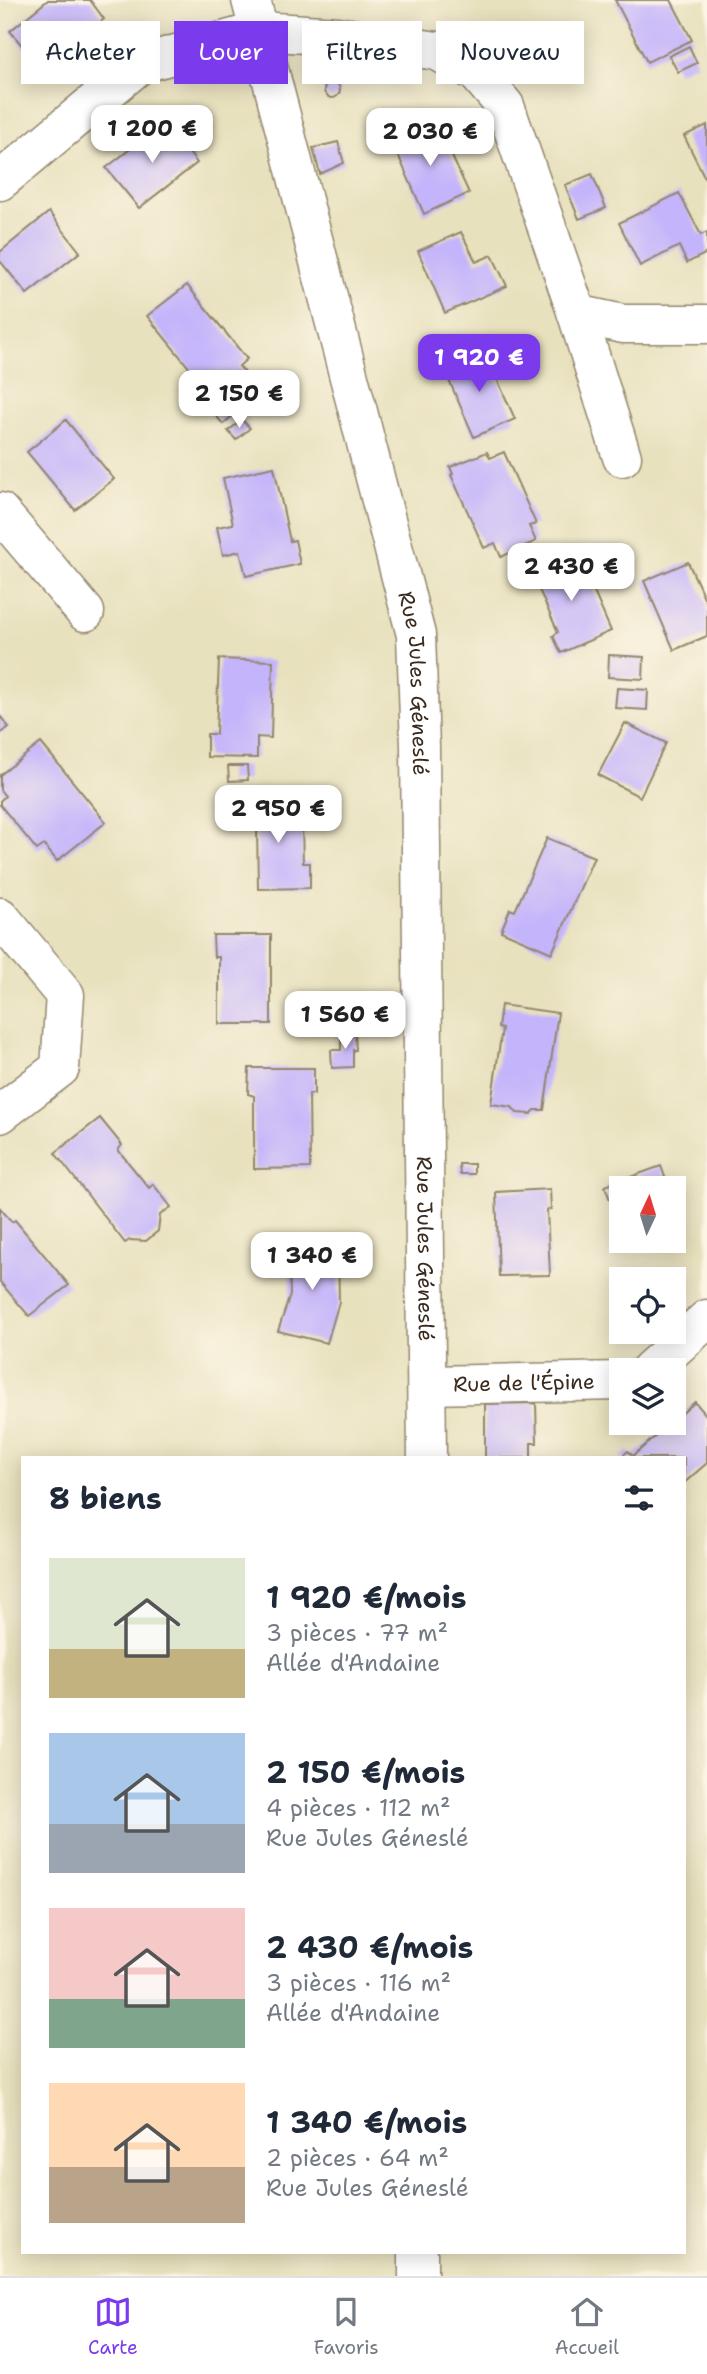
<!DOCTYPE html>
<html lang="fr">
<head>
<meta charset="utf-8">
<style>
  :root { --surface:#fff; --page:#f6f6f7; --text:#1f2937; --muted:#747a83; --line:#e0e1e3; --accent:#7c3aed }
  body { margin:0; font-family:"Shantell Sans",sans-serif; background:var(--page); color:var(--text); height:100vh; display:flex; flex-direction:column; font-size:26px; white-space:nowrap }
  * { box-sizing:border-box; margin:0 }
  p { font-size:23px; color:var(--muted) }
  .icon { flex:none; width:38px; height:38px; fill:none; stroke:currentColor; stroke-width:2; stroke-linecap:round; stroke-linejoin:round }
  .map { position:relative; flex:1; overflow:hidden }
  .details { position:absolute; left:21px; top:1456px; width:665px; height:798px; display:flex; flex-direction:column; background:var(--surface); border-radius:0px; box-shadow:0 4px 18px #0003 }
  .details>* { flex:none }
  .guide { position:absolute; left:21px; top:21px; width:665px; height:63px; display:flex; gap:14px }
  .needle { width:46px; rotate:4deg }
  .controls { position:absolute; left:609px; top:1176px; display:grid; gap:14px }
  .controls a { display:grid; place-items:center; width:77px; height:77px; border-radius:0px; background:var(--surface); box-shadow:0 4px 18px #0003; font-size:35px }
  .price { position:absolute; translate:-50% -60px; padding:0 16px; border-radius:14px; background:#fff; color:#222; font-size:23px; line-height:46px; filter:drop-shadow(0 2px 4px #0008) }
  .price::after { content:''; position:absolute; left:50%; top:42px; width:21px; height:16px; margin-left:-10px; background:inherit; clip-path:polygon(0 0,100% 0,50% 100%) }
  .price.current { background:var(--accent); color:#fff }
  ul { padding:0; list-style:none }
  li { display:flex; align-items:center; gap:21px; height:175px; padding:0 28px }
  li span { display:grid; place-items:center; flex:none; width:196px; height:140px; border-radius:0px; color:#555 }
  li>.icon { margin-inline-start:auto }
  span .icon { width:84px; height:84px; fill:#fffc; stroke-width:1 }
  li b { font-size:30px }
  h2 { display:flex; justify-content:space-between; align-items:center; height:84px; padding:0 28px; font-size:30px }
  .tag { padding:0 24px; border-radius:0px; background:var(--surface); box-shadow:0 4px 18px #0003; font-size:24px; line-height:63px }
  .tag.current { background:var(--accent); color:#fff }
  .tab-bar { display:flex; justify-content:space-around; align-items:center; height:98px; border-top:2px solid var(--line); background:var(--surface); font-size:19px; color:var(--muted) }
  .tab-bar a { display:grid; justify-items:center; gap:4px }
  .tab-bar .current { color:var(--accent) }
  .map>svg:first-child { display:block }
  .building { fill:#c4b4fb }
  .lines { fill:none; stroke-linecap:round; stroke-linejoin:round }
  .minor-casing { stroke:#92866e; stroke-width:41 }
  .minor { stroke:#fff; stroke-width:38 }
  .labels { text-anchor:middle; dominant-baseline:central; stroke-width:5; stroke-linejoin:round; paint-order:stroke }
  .street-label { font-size:21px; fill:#3b2a1e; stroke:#fcf5e5 }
</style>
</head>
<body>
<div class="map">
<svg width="707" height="2276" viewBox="0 0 707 2276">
  <rect width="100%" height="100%" fill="#fcf5e5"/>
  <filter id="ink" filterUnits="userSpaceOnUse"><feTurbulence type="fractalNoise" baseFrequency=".0143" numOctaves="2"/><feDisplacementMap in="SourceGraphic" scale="14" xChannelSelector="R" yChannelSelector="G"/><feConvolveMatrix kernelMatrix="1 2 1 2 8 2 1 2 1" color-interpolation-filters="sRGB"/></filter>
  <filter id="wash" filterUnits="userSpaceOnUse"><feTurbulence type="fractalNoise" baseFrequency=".00686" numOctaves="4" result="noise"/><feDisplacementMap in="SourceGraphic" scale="28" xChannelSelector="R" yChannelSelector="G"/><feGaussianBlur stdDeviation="1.57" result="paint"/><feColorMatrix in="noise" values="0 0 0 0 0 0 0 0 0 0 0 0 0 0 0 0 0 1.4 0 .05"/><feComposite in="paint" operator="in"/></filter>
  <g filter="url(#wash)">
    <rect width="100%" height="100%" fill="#e8e1be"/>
    <g id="blocks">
      <!-- building -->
      <g class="building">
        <path d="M48,0H90L104,19L42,70L10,31Z"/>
        <path d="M615,0H671L692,40L647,62Z"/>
        <path d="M689,46L697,63L678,72L669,56Z"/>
        <circle cx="332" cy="90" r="8"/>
        <path d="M165,122L197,163L139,208L106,168Z"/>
        <path d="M436,122L469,193L424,214L392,141Z"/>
        <path d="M707,125V182L684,136Z"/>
        <path d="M338,142L344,163L320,174L313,148Z"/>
        <path d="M592,174L606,208L579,219L565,185Z"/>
        <path d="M679,193L701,235L707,232V253L687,263L679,246L640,266L619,223Z"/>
        <path d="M49,212L80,252L27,294L0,261V252Z"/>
        <path d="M461,232L476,262L492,255L507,286L445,313L418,251Z"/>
        <path d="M187,285L247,359L239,366L261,391L223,424L201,398L208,391L147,316Z"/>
        <path d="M485,352L515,419L474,437L444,369Z"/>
        <path d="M66,420L114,479L75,510L27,452Z"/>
        <path d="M242,420L250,428L236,440L228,431Z"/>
        <path d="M487,452L490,458L504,452L536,524L529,526L536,541L501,557L495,543L484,548L451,475L453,474L450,467Z"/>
        <path d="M274,467L290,541L295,540L300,564L246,576L240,551L223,555L217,527L233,524L223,478Z"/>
        <path d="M577,553L611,631L561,653L553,636L558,632L532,574Z"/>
        <path d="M688,562L707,604V636L674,650L644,581Z"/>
        <path d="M609,655L644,657L643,679L608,677Z"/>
        <path d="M219,659L273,661L271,738L257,737V758L207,757V734H216Z"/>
        <path d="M617,688L648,690L647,710L615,708Z"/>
        <path d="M0,716L9,727L0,734Z"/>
        <path d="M625,723L666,743L640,797L598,775Z"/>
        <path d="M41,743L106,822L57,861L44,845L37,850L0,805V801L5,796L0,790V775Z"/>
        <path d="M228,766H247L248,780L229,781Z"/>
        <path d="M243,802H298V823H302L303,863H310V888L258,889L257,827L243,826Z"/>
        <path d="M547,838L594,857L552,953L501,931L510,909L515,911Z"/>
        <path d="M213,935H271V1024H219V957H214Z"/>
        <path d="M501,1005L558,1013L544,1110H535L531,1114L517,1113L512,1107L491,1104L502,1029L498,1028Z"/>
        <path d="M355,1030L356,1050H353V1067L332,1068L331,1050H341V1031Z"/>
        <path d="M249,1068H314V1094H309L310,1168L254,1169V1096L248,1094Z"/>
        <path d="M100,1118L122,1145L118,1150L149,1188L153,1184L171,1207L160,1215L158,1231L146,1241L130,1240L125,1243L55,1153Z"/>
        <path d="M459,1164H474V1174H460Z"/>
        <path d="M661,1166L669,1188H621V1230L605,1186Z"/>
        <path d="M550,1189L551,1209L547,1210L550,1275L499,1276L496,1192Z"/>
        <path d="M0,1208L12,1222L15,1220L69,1285L29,1316L0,1282Z"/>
        <path d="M289,1246H338L339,1302L327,1343L278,1331L290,1295Z"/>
        <path d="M695,1402L707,1416V1463L684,1483V1458H620L628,1451L633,1456Z"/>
        <path d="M536,1403L537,1443H531V1458H485V1404Z"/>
      </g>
    </g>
  </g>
  <g filter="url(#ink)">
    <use href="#blocks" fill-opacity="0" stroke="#92866e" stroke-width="2"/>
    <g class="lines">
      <defs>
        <g id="minor">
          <path id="s1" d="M251,0L416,635L420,747L427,1458"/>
          <path d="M0,181L140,64L259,31L337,36L437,51L476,72L505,106L577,314L623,324H707"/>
          <path d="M577,314L622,457"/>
          <path d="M0,512L85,612"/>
          <path d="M0,917L65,995L60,1068L0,1114"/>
          <path d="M650,1370L707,1319"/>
          <path id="s2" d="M428,1385L621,1381"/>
          <path d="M418,2276V2252"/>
        </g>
      </defs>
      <!-- minor casing -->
      <use href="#minor" class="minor-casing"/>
      <!-- minor -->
      <use href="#minor" class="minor"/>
    </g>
  </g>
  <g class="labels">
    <!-- street labels -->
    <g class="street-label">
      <text stroke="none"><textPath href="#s1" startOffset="704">Rue Jules Géneslé</textPath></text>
      <text stroke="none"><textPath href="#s1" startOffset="1270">Rue Jules Géneslé</textPath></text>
      <text stroke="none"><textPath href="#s2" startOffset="96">Rue de l'Épine</textPath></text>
    </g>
  </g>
</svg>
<div class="controls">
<a><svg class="needle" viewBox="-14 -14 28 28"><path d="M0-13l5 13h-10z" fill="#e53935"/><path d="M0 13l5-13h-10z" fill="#747a83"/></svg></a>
<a><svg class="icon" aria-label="locate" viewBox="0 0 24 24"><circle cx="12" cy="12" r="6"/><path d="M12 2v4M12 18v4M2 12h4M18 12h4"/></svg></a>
<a><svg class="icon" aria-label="layers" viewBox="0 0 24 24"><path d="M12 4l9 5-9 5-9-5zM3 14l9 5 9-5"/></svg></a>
</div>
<b class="price" style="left:152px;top:165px">1 200 €</b>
<b class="price" style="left:430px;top:168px">2 030 €</b>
<b class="price current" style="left:479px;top:394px">1 920 €</b>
<b class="price" style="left:239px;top:430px">2 150 €</b>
<b class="price" style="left:571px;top:603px">2 430 €</b>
<b class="price" style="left:278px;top:845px">2 950 €</b>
<b class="price" style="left:345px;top:1051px">1 560 €</b>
<b class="price" style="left:312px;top:1292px">1 340 €</b>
<div class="guide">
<a class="tag">Acheter</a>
<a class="tag current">Louer</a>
<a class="tag">Filtres</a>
<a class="tag">Nouveau</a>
</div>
<section class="details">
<h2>8 biens<svg class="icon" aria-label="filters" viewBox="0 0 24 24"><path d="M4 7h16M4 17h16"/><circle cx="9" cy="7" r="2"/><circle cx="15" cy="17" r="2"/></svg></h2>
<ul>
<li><span style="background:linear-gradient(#dfe7d0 65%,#c2b280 0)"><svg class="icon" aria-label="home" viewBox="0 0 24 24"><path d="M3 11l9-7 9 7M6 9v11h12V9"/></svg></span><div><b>1 920 €/mois</b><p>3 pièces · 77 m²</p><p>Allée d'Andaine</p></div></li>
<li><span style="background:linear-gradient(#a9c7e8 65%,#9aa5b1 0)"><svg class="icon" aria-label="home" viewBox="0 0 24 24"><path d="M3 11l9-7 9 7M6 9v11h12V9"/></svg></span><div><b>2 150 €/mois</b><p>4 pièces · 112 m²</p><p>Rue Jules Géneslé</p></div></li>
<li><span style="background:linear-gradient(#f6c9c9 65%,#7fa58c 0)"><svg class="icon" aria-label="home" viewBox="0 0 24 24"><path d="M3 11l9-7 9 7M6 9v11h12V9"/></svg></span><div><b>2 430 €/mois</b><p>3 pièces · 116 m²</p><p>Allée d'Andaine</p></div></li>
<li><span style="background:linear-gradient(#ffd9b3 60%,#b9a48a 0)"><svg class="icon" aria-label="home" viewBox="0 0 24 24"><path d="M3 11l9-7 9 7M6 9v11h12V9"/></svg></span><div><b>1 340 €/mois</b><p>2 pièces · 64 m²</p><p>Rue Jules Géneslé</p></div></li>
</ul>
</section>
</div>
<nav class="tab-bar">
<a class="current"><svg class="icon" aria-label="map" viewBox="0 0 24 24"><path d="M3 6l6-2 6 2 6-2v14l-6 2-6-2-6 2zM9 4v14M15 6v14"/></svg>Carte</a>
<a><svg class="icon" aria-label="saved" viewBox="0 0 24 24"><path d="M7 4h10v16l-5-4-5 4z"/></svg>Favoris</a>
<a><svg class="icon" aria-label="home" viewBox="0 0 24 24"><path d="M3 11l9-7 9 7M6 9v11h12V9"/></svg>Accueil</a>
</nav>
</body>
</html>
